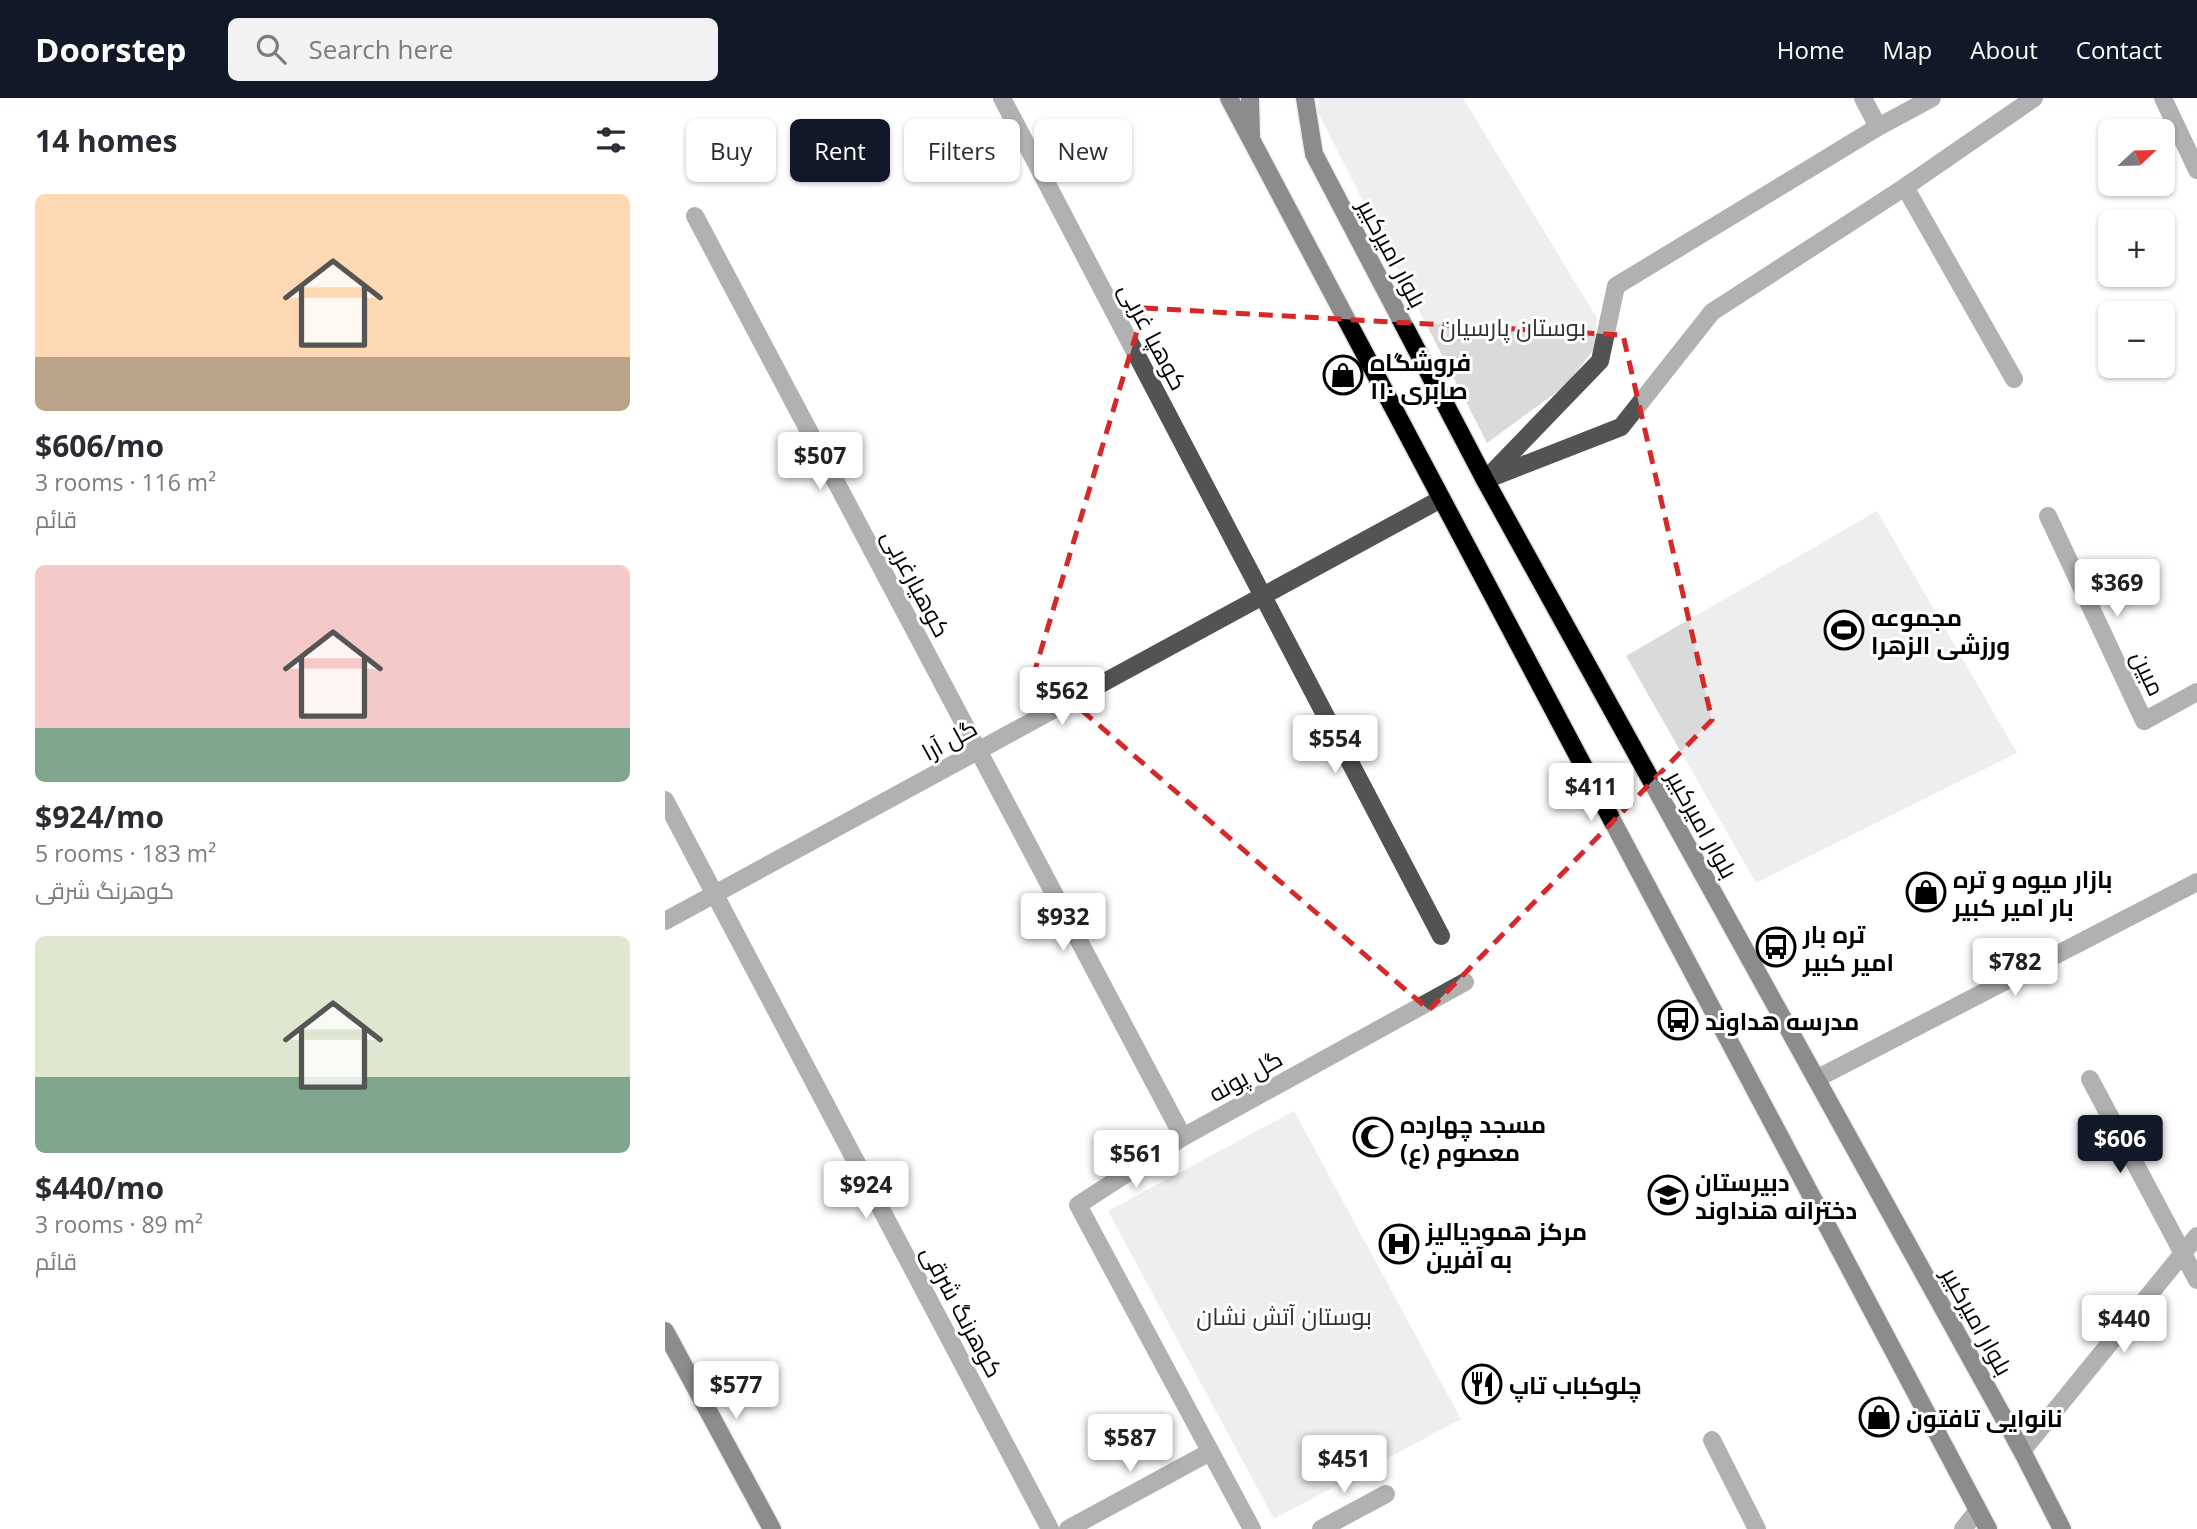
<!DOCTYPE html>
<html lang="en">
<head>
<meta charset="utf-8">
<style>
  :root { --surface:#fff; --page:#f2f2f3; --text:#2b2b33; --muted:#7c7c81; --accent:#111827 }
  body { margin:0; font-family:"Open Sans",Cairo,sans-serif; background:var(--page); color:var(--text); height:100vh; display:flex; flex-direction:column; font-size:26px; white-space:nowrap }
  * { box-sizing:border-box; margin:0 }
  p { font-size:23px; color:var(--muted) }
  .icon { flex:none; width:38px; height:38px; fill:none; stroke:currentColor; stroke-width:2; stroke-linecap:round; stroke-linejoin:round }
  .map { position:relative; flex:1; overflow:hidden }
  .side { display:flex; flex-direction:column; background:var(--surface); width:665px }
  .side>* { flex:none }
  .banner { position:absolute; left:21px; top:21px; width:665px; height:63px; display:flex; gap:14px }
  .needle { width:46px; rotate:68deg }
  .buttons { position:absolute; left:1433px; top:21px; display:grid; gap:14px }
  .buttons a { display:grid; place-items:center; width:77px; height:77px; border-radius:10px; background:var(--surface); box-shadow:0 2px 5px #0004; font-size:35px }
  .price { position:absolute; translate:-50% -60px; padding:0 16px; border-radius:7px; background:#fff; color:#222; font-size:23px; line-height:46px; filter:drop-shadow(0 2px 4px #0008) }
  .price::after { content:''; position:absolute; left:50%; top:42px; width:21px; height:16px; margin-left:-10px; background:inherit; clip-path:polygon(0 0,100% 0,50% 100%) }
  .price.on { background:var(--accent); color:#fff }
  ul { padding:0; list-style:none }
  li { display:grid; align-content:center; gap:14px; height:371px; padding:0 35px }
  li span { display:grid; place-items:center; height:217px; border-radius:10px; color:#555 }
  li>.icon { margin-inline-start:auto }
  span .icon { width:126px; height:126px; fill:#fffc; stroke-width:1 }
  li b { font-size:30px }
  h2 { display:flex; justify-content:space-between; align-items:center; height:84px; padding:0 35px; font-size:30px }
  .pill { padding:0 24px; border-radius:10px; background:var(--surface); box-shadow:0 2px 5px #0004; font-size:24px; line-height:63px }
  .pill.on { background:var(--accent); color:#fff }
  header { display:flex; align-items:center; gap:42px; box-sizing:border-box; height:98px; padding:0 35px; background:var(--accent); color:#fff }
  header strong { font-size:33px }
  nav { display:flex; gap:38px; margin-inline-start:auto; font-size:24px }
  .search { width:490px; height:63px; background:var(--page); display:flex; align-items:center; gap:18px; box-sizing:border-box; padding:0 24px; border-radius:10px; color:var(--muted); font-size:26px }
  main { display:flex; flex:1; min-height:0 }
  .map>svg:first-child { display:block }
  .green { fill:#dadada }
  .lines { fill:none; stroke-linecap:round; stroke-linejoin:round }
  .major-casing { stroke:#dbdbdb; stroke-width:21 }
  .minor { stroke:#535353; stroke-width:18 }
  .major { stroke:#000; stroke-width:18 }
  .marked { fill:none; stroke:#d62828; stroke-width:5; stroke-dasharray:14 9; stroke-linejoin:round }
  .labels { text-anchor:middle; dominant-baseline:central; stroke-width:6; stroke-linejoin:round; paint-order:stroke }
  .street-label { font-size:24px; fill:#000; stroke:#fff }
  .park-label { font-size:24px; fill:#313131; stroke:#fff }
  .poi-label { font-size:24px; font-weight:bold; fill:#000; stroke:#fff; text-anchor:start }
</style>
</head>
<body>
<header>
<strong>Doorstep</strong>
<div class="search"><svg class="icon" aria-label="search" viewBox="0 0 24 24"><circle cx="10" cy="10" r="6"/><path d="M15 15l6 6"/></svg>Search here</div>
<nav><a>Home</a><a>Map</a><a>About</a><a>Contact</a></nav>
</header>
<main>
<section class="side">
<h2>14 homes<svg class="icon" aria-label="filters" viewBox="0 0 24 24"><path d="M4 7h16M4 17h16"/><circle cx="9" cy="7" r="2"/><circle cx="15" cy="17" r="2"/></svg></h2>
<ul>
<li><span style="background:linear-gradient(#ffd9b3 75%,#b9a48a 0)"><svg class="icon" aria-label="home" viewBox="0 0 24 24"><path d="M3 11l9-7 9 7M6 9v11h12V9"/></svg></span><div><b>$606/mo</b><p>3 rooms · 116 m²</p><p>قائم</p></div></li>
<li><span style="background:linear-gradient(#f6c9c9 75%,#7fa58c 0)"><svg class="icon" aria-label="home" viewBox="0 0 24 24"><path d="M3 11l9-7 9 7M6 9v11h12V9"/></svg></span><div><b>$924/mo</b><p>5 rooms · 183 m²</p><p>کوهرنگ شرقی</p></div></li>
<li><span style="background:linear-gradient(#dfe7d0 65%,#7fa58c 0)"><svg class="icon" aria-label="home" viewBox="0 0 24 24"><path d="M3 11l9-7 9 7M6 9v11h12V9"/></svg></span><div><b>$440/mo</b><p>3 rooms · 89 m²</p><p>قائم</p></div></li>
</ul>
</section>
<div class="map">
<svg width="1532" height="1431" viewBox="0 0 1532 1431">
  <rect width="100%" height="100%" fill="#fff"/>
  <!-- green -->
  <g class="green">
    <path d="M654,0H798L932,220L930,250L900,288L822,345L652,13Z"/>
    <path d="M1212,413L1352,655L1091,785L961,558Z"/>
    <path d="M629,1013L796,1321L609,1421L443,1113Z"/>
  </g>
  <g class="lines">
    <defs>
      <g id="major">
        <path d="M564,0L1323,1431"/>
        <path d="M585,0L586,38"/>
        <path d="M640,0L649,56L820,382L1357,1353L1397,1431"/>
        <path d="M0,1233L107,1431"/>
      </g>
    </defs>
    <!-- major casing -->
    <use href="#major" class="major-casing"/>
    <!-- minor -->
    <g class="minor">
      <path d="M337,0L776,838"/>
      <path d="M1198,0L1213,29"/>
      <path d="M1498,0L1532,72"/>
      <path d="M1240,89L1349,281"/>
      <path d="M30,118L518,1039"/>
      <path d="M825,377L935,263L951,188L1213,29L1267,0"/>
      <path d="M820,382L956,329L1047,214L1240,89L1369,0"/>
      <path d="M1383,418L1479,623L1532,594"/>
      <path d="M0,702L385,1431"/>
      <path d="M0,823L776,401"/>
      <path d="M1151,981L1532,784"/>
      <path d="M1425,981L1532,1182"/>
      <path d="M1047,1342L1092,1431"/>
      <path d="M1357,1353L1532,1138"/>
      <path d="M403,1431L545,1354"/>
      <path d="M587,1431L413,1107L518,1039L800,884"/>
      <path d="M656,1431L721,1396"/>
      <path d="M1298,1431L1313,1412"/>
    </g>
    <!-- major -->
    <use href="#major" class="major"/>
  </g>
  <!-- marked area -->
  <path d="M0 0H1532V1431H0ZM479,210L958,237L1047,622L764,912L370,572Z" fill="#fff" fill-opacity=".55" fill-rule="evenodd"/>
  <path class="marked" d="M479,210L958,237L1047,622L764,912L370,572Z"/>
  <!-- icons -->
  <defs>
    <symbol id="shop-ring" viewBox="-11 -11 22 22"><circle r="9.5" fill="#fff" stroke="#000" stroke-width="1.5"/><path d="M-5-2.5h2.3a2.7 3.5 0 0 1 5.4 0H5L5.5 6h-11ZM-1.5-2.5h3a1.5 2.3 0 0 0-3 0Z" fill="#000"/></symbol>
    <symbol id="stadium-ring" viewBox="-11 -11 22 22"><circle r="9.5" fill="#fff" stroke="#000" stroke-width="1.5"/><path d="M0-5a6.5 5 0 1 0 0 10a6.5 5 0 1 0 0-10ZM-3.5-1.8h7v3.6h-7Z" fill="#000"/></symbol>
    <symbol id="bus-ring" viewBox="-11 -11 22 22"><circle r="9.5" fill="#fff" stroke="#000" stroke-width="1.5"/><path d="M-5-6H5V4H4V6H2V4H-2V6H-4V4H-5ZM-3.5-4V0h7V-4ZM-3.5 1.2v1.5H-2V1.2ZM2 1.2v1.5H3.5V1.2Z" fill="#000"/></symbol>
    <symbol id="mosque-ring" viewBox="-11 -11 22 22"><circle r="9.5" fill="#fff" stroke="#000" stroke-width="1.5"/><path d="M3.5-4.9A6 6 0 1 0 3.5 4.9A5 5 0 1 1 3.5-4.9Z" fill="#000"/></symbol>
    <symbol id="school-ring" viewBox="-11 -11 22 22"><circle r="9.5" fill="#fff" stroke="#000" stroke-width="1.5"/><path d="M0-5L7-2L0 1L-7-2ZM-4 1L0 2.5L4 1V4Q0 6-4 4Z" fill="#000"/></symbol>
    <symbol id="hospital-ring" viewBox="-11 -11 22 22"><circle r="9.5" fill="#fff" stroke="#000" stroke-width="1.5"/><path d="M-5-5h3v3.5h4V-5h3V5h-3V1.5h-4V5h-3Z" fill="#000"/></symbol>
    <symbol id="restaurant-ring" viewBox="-11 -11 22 22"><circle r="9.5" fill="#fff" stroke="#000" stroke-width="1.5"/><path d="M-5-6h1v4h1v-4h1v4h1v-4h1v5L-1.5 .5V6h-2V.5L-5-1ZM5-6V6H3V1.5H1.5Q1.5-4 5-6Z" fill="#000"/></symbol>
  </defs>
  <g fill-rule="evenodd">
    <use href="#shop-ring" x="656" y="255" width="44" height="44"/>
    <use href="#stadium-ring" x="1157" y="510" width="44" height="44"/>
    <use href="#shop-ring" x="1239" y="772" width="44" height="44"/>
    <use href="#bus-ring" x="1089" y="827" width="44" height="44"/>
    <use href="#bus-ring" x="991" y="900" width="44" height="44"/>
    <use href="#mosque-ring" x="686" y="1017" width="44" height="44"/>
    <use href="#school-ring" x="981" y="1075" width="44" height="44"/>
    <use href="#hospital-ring" x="712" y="1124" width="44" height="44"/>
    <use href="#restaurant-ring" x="795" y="1264" width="44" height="44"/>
    <use href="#shop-ring" x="1192" y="1297" width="44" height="44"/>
  </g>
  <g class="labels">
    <!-- street labels -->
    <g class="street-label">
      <text transform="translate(728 155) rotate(62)">بلوار امیرکبیر</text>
      <text transform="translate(489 238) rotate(62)">کوهپا غربی</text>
      <text transform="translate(252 485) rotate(62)">کوهیارغربی</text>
      <text transform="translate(1484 575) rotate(65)">مبین</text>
      <text transform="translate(284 641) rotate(-29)">گل آرا</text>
      <text transform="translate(1038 726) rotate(61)">بلوار امیرکبیر</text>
      <text transform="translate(580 977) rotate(-29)">گل پونه</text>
      <text transform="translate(298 1213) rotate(62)">کوهرنگ شرقی</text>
      <text transform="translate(1313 1223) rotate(61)">بلوار امیرکبیر</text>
    </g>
    <!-- park labels -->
    <g class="park-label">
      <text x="848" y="228">بوستان پارسیان</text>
      <text x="619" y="1217">بوستان آتش نشان</text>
    </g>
    <!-- poi labels -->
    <g class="poi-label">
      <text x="705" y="263">فروشگاه<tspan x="705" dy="28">صابری ۱۱۰</tspan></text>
      <text x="1206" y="518">مجموعه<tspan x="1206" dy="28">ورزشی الزهرا</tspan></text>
      <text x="1288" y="780">بازار میوه و تره<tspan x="1288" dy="28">بار امیر کبیر</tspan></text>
      <text x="1138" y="835">تره بار<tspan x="1138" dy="28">امیر کبیر</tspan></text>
      <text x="1040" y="922">مدرسه هداوند</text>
      <text x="735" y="1025">مسجد چهارده<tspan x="735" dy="28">معصوم (ع)</tspan></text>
      <text x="1030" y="1083">دبیرستان<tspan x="1030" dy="28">دخترانه هنداوند</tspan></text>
      <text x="761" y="1132">مرکز همودیالیز<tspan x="761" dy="28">به آفرین</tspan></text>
      <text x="844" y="1286">چلوکباب تاپ</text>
      <text x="1241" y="1319">نانوایی تافتون</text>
    </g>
  </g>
</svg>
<div class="buttons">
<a><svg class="needle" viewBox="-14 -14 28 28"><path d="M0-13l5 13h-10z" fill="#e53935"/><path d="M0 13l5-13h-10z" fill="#7c7c81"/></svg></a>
<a>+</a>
<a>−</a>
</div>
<b class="price" style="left:155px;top:394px">$507</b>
<b class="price" style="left:1452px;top:521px">$369</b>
<b class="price" style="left:397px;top:629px">$562</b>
<b class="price" style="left:670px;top:677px">$554</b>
<b class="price" style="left:926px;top:725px">$411</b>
<b class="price" style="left:398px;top:855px">$932</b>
<b class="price" style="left:1350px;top:900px">$782</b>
<b class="price on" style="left:1455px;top:1077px">$606</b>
<b class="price" style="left:471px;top:1092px">$561</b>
<b class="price" style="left:201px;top:1123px">$924</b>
<b class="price" style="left:1459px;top:1257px">$440</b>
<b class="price" style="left:71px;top:1323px">$577</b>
<b class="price" style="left:465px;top:1376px">$587</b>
<b class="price" style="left:679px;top:1397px">$451</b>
<div class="banner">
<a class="pill">Buy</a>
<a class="pill on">Rent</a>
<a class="pill">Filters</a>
<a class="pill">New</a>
</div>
</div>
</main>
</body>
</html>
